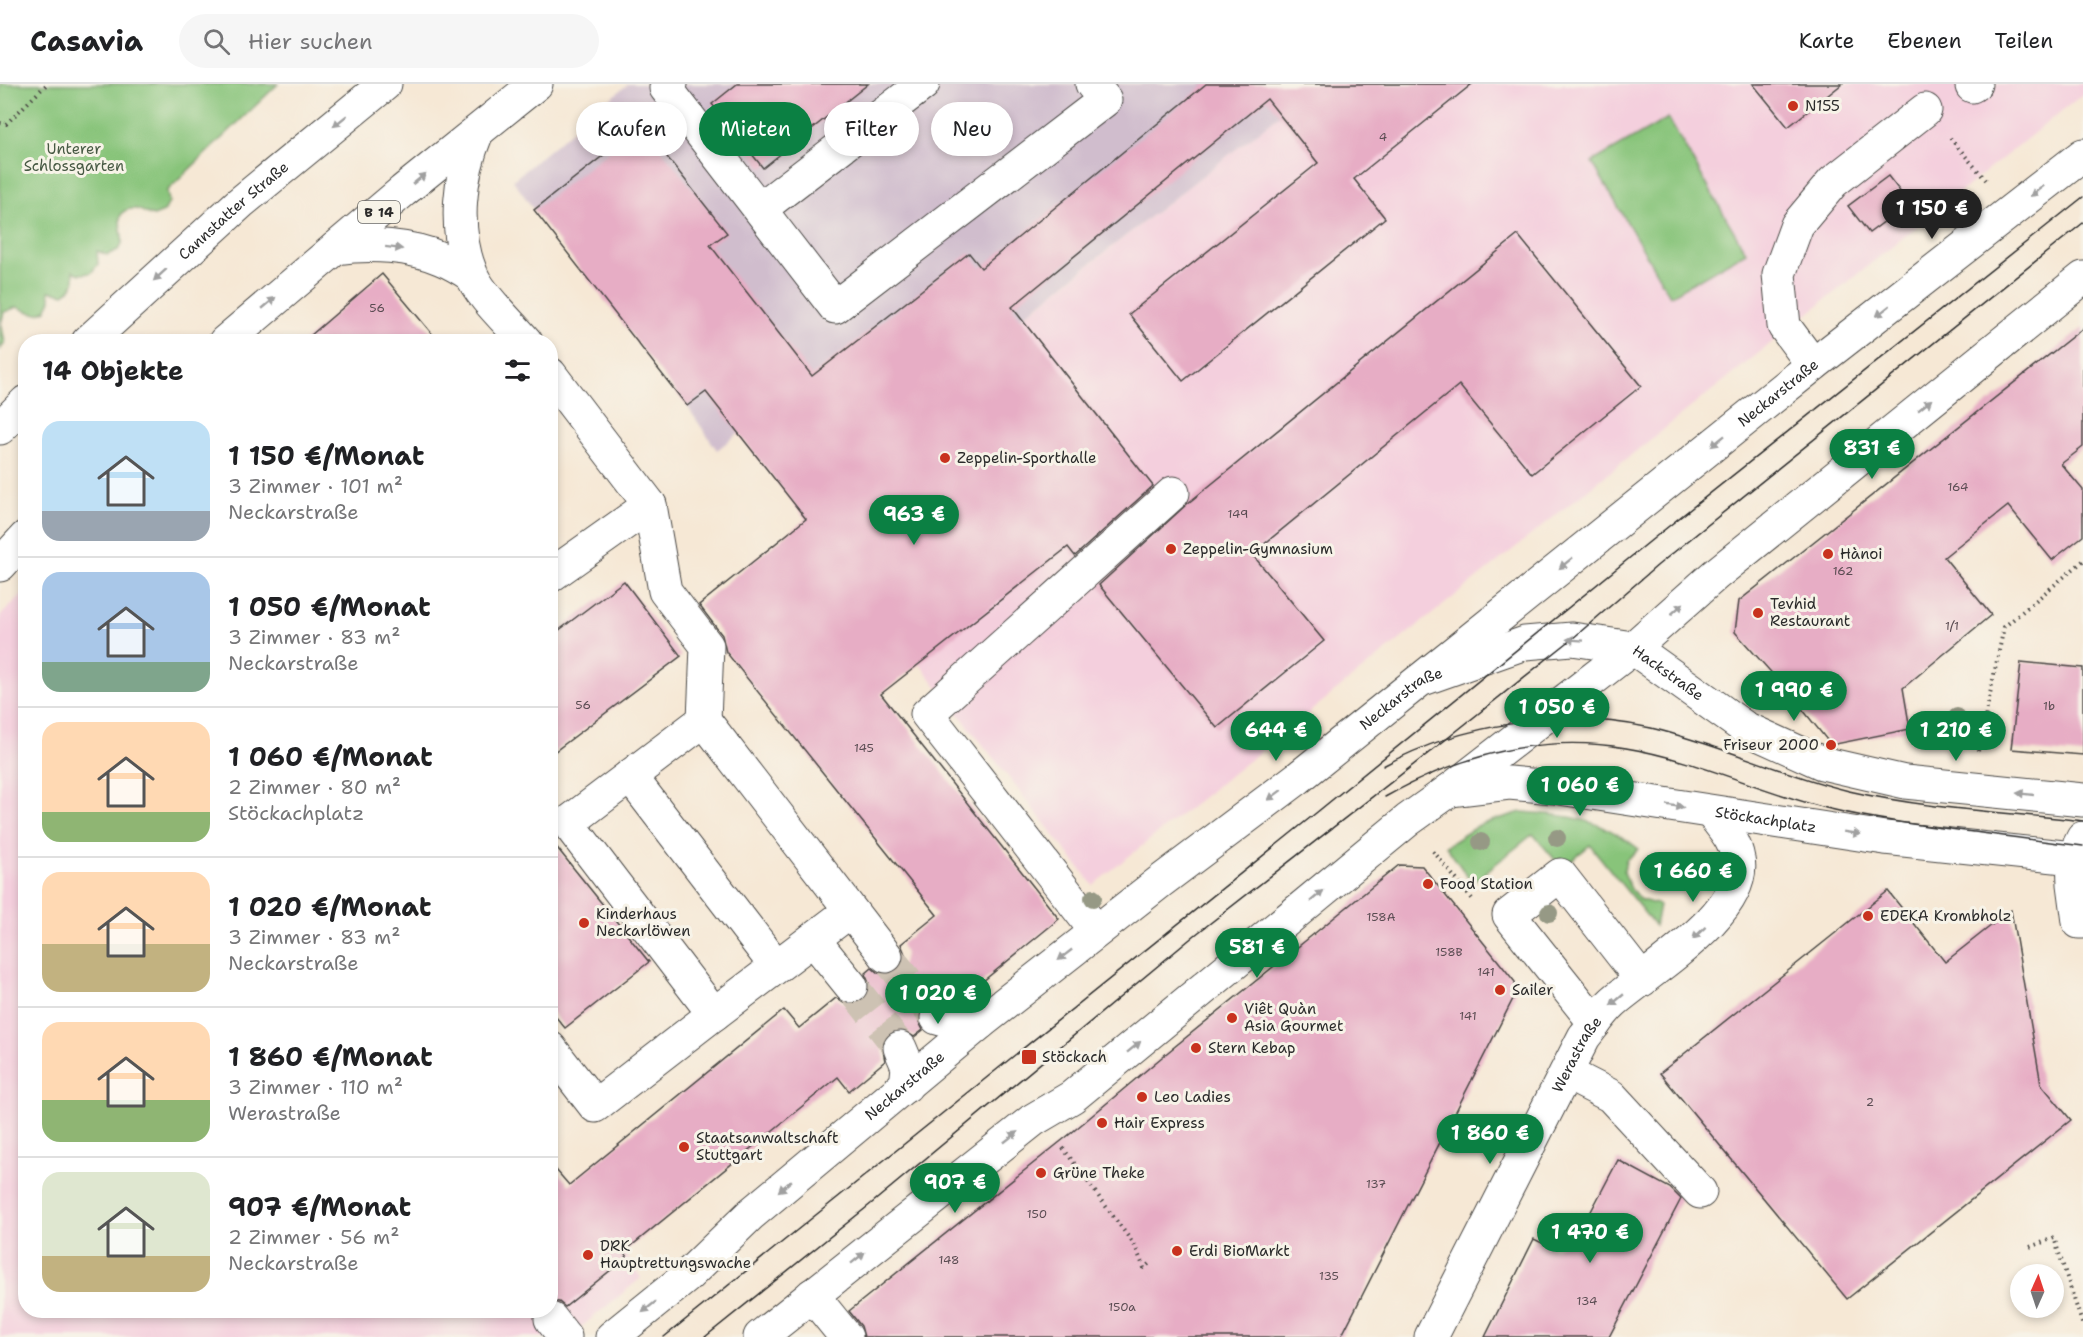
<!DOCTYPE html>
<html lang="de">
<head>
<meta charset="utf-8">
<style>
  :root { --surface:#fff; --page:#f6f6f6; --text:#202124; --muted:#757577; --line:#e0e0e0; --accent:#0b8043 }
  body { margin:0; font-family:"Shantell Sans",sans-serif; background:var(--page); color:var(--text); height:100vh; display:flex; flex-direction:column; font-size:22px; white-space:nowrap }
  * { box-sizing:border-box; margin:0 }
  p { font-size:20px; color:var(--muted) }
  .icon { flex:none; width:33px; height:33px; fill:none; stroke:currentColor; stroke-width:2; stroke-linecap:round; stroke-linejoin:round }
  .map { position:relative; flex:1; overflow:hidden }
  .panel { position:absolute; left:18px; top:250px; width:540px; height:984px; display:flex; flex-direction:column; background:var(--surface); border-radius:24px; box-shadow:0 3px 9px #0003 }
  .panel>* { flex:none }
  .hud { position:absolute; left:576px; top:18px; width:570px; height:54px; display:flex; gap:12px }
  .needle { width:39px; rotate:3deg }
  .tools { position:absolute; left:2010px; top:1180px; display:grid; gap:12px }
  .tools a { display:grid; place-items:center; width:54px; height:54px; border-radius:50%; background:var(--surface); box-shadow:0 3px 9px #0003; font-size:30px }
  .price { position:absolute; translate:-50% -51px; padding:0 14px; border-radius:21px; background:var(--accent); color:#fff; font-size:20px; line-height:39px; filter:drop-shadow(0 2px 3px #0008) }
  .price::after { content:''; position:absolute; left:50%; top:36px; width:18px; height:14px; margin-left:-9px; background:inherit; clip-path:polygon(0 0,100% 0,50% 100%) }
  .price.active { background:#222; color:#fff }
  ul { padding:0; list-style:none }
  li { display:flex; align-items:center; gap:18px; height:150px; padding:0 24px }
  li+li { border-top:2px solid var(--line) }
  li span { display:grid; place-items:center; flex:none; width:168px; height:120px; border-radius:18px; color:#555 }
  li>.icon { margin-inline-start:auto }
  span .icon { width:72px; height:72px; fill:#fffc; stroke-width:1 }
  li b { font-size:26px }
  h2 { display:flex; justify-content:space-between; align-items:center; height:72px; padding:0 24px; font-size:26px }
  .pill { padding:0 21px; border-radius:27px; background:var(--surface); box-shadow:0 3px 9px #0003; font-size:21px; line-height:54px }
  .pill.active { background:var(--accent); color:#fff }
  header { display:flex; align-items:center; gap:36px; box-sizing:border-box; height:84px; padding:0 30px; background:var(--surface); border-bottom:2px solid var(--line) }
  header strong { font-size:28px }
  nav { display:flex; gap:33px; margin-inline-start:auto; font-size:21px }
  .search { width:420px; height:54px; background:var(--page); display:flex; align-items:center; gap:15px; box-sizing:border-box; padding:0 21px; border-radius:33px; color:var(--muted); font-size:22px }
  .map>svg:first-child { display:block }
  .built { fill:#f4cfdd }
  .industrial { fill:#d0bdcd }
  .green { fill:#88c47a; stroke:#5a7852; stroke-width:1.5 }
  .building { fill:#e7adc5 }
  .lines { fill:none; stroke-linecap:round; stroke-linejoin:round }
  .minor-tunnel { stroke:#cdc2b3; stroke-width:33; stroke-dasharray:33 16; stroke-linecap:butt }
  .minor-casing { stroke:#494744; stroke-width:35 }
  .major-casing { stroke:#494744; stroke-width:35 }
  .path { stroke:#494744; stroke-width:4; stroke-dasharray:1.5 4.5; stroke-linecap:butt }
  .minor { stroke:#fff; stroke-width:33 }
  .major { stroke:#fff; stroke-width:33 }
  .tram { stroke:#2b2b2b; stroke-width:1.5 }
  .tree { fill:#969985 }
  .oneway { fill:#a0a0a0 }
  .poi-dot { fill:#c8321e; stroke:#f7f3e8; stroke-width:2 }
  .labels { text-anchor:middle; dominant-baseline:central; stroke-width:6; stroke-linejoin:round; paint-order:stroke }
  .number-label { font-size:12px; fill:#5a4c52 }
  .shield { fill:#f7f3e8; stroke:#686764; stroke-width:1.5 }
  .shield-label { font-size:14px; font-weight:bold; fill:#2b2b2b }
  .poi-label { font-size:15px; fill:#2b2b2b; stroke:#f7f3e8; text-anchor:start }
  .park-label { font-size:15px; fill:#475943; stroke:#f7f3e8 }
  .street-label { font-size:15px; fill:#2b2b2b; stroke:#f7f3e8 }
</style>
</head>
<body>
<header>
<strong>Casavia</strong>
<div class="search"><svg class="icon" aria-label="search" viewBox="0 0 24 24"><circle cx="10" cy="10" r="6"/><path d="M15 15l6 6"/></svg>Hier suchen</div>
<nav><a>Karte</a><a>Ebenen</a><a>Teilen</a></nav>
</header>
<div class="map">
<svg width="2083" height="1253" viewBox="0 0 2083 1253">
  <rect width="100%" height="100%" fill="#f7f3e8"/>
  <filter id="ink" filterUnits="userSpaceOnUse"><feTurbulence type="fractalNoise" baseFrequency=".0167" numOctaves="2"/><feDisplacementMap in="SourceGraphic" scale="12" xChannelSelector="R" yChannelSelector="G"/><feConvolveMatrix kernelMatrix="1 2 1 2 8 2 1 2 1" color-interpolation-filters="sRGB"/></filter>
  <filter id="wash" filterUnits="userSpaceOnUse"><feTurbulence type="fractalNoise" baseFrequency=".008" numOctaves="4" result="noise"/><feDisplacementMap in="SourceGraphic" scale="24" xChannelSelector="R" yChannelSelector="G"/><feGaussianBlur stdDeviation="1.35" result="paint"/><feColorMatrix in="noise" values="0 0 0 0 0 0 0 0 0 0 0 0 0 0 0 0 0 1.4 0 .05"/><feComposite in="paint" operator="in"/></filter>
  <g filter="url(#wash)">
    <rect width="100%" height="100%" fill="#f6e8d5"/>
    <!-- built -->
    <g class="built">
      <path d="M1472,0H2083V10L1093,801L739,350L969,169L1022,234L1318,1Z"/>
      <path d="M25,508L26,1227H550L551,1079L627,1173L641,1194L569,1253H0V532Z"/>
    </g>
    <!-- industrial -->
    <path class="industrial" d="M628,0H1472L1318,1L1021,234L969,169L717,366L687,322L534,126L513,96Z"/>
    <!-- green -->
    <g class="green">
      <path d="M0,0H278L167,107L169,118L164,128L154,132C148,131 142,126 136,125C110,123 124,147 122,158C122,162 120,164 118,166L107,171L97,167L98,180L91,189L80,190L73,187C76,198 74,204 64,210L49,207L51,216L46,226C35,233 28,227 17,223L4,228L1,239L5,258L0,266Z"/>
      <path d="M1668,34L1746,168L1670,212L1592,78Z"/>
      <path d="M1521,728C1569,731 1600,734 1639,765L1626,776L1624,788L1630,803L1639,815L1659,821L1655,842L1590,761L1562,784L1533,750L1472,799L1446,762L1479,741Z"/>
    </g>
    <g id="blocks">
      <!-- building -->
      <g class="building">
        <path d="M737,0H868L763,84L712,20Z"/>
        <path d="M1206,0H1472L1354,95L1385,134L1183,297L1129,230L1318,79L1267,15L1012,223L1153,402L1075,472L1068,463L881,610L1059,835L955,920L933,916L924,920L919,929V938L923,946L914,953L903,946L892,947L885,952L882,961L885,977L849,1007L838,993L624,1168L627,1173L565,1223L559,1218L550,1217V1079L569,1101L784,926L799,944L836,914L845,920L853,921L862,917L869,908V899L865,890L872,884L878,889L888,891L898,886L903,879L905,870L901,860L937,831L726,568L722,551L699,521L806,435L706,308L687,322L534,126L642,41L727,149L710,161L812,292L969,169L981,184Z"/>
        <path d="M1753,0H1842L1788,43Z"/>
        <path d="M1888,92L1909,119L1869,149L1848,122Z"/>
        <path d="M1518,151L1641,302L1532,390L1459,301L1252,470L1324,557L1217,644L1099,501L1187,420Z"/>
        <path d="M382,190L439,258H303Z"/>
        <path d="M2083,244V363L2061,380L2083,406V452L2052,476L2008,422L1944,473L1991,531L1903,604L1910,645L1831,661L1787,606L1735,548L1739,517Z"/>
        <path d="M624,497L681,572L550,671V553Z"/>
        <path d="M2021,578L2083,584V671L2011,665Z"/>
        <path d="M550,755L649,878L565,944L550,926Z"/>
        <path d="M1399,781L1422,782L1515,898V911L1341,1253H864L861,1242L849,1227L1070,1050L1168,968Z"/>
        <path d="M1888,807L1945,878L2011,826L2041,1000L2071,1036L1847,1215L1660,989Z"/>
        <path d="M1618,1076L1670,1104L1681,1115L1609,1253H1485L1534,1155L1554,1165L1578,1152Z"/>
      </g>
    </g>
  </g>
  <g filter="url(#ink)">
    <use href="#blocks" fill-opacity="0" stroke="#494744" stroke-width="1.5"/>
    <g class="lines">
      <!-- minor-tunnel -->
      <g class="minor-tunnel">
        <path d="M886,872L937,934"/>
        <path d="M851,902L900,964"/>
      </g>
      <defs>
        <g id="minor">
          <path d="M671,0L666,4L835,223L1105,16L1092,0"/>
          <path d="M1972,2L1975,0"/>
          <path d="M477,48C459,91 453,145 471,189C478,210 511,240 526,258"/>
          <path d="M760,125L923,0"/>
          <path d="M336,164C370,159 410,161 442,175C452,179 462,185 471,191"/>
          <path d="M1813,281L1784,242L1779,190L1797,141L1833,98L1925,26"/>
          <path d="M550,290L650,421L665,507L707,562L704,636"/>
          <path d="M550,492L650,421"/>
          <path id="s1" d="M1424,593L1813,281L2083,71"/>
          <path d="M630,692L776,882"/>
          <path d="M1450,706L1633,564L1715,491L2083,194"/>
          <path d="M2083,754L2073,774L2074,800L2079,838H2083"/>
          <path d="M850,827L714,930L568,739L704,636L886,872"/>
          <path d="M1096,847L927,630L1173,409"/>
          <path d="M813,855L851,902"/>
          <path d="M937,934L958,940L980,939"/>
          <path d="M1595,939L1509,831L1560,791L1642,896"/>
          <path d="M550,964L595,1022L714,930"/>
          <path d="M900,964L908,983L906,1002"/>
          <path d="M1566,989L1611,1012L1700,1108"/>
          <path d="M812,1211L846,1253"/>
          <path d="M551,1235L565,1253"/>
          <path id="s2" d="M1431,1253L1584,953C1593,942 1602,928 1613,918C1648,887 1749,828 1738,775C1735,756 1722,743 1711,728"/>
        </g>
        <g id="major">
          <path id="s3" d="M88,258L240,119L385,0"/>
          <path d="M225,258L403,107L536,0"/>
          <path d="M0,344L26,318"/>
          <path d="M0,481L26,453"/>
          <path id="s4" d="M612,1253L685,1194L751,1130L980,939L1161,797L1298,694L1420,596L1525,559L1572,555L1633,564L1745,644L1822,679L1905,698L2083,716"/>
          <path id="s5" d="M760,1253L1033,1036L1072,1013L1408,736L1450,706L1509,699L1553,703L1885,754L2083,775"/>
        </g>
      </defs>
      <!-- minor casing -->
      <use href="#minor" class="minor-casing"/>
      <!-- major casing -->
      <use href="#major" class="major-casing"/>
      <!-- path -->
      <g class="path">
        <path d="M0,39L6,40L47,0"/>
        <path d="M1950,54L1986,96"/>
        <path d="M1978,667L2004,543L2083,477"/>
        <path d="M1433,767L1474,817"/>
        <path d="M1063,1064L1135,1162L1144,1184L1150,1179"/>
        <path d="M2030,1163L2054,1154L2083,1242"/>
      </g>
      <!-- minor -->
      <use href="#minor" class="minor"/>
      <!-- major -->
      <use href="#major" class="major"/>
      <!-- tram -->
      <g class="tram">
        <path d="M1383,682C1463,639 1562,624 1651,644C1719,660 1782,691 1849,707C1926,725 2005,728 2083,737"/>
        <path d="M1385,713C1458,672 1541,649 1626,664C1694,675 1759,707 1826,724C1875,736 1925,742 1974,748C2011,753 2047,758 2083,762"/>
        <path d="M664,1253L1316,729L1659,450L2083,113"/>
        <path d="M705,1253L872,1119L1195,851L1444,657L1572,555L1658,481L2083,139"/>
      </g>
    </g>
    <!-- trees -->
    <g class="tree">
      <circle cx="1957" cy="633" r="9"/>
      <circle cx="1557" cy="754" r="9"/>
      <circle cx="1481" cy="758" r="9"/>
      <circle cx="1093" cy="814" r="9"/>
      <circle cx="1549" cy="829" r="9"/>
    </g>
    <!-- one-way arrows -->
    <defs><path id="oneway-solid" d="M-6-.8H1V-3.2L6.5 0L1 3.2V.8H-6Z" transform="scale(1.5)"/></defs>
    <g class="oneway">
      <use href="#oneway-solid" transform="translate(340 37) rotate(141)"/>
      <use href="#oneway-solid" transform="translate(419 95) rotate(-39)"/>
      <use href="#oneway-solid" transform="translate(2037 107) rotate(142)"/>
      <use href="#oneway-solid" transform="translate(394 164) rotate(7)"/>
      <use href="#oneway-solid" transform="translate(160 191) rotate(138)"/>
      <use href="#oneway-solid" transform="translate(269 219) rotate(-40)"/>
      <use href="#oneway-solid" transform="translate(1883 227) rotate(142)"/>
      <use href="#oneway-solid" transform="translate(1925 321) rotate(-39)"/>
      <use href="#oneway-solid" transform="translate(1718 357) rotate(141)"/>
      <use href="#oneway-solid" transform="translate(1566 479) rotate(141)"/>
      <use href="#oneway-solid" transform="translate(1677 525) rotate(-42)"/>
      <use href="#oneway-solid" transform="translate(1575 556) rotate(-176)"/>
      <use href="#oneway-solid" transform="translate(2025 710) rotate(-174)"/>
      <use href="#oneway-solid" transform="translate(1275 711) rotate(143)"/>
      <use href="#oneway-solid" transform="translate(1675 722) rotate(9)"/>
      <use href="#oneway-solid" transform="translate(1852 749) rotate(9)"/>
      <use href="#oneway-solid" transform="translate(1317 812) rotate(-40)"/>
      <use href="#oneway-solid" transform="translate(1699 849) rotate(137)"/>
      <use href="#oneway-solid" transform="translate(1065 871) rotate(142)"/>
      <use href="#oneway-solid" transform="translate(1617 916) rotate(140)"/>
      <use href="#oneway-solid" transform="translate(1134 963) rotate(-39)"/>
      <use href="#oneway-solid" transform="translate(1011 1053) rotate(-38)"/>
      <use href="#oneway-solid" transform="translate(785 1102) rotate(140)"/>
      <use href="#oneway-solid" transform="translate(858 1174) rotate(-39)"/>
      <use href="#oneway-solid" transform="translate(649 1223) rotate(141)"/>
    </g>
  </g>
  <!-- markers -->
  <g class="poi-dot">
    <circle cx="1793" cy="22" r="6"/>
    <circle cx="945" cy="374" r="6"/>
    <circle cx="1171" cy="465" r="6"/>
    <circle cx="1828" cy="470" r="6"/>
    <circle cx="1758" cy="529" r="6"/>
    <circle cx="1831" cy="661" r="6"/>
    <circle cx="1428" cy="800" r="6"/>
    <circle cx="1868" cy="832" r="6"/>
    <circle cx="584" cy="839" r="6"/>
    <circle cx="1500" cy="906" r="6"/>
    <circle cx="1232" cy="934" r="6"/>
    <circle cx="1196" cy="964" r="6"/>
    <rect x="1021" y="965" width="16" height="16" rx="3"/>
    <circle cx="1142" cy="1013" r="6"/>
    <circle cx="1102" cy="1039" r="6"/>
    <circle cx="684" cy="1063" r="6"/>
    <circle cx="1041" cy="1089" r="6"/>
    <circle cx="1177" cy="1167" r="6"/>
    <circle cx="588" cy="1171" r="6"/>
  </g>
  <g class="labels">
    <!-- number labels -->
    <g class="number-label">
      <text x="1383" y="53">4</text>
      <text x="377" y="224">56</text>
      <text x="1958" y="403">164</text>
      <text x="1238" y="430">149</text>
      <text x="1843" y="487">162</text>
      <text x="1952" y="542">1/1</text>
      <text x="583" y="621">56</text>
      <text x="2049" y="622">1b</text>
      <text x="864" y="664">145</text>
      <text x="1381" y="833">158A</text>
      <text x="1449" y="868">158B</text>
      <text x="1486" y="888">141</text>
      <text x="1468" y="932">141</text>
      <text x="1870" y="1018">2</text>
      <text x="1376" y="1100">137</text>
      <text x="1037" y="1130">150</text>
      <text x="949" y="1176">148</text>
      <text x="1329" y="1192">135</text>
      <text x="1587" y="1217">134</text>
      <text x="1122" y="1223">150a</text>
    </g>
    <!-- shield labels -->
    <rect class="shield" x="358" y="117" width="42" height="22" rx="4.5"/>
    <g class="shield-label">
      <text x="379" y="128">B 14</text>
    </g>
    <!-- poi labels -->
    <g class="poi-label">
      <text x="1805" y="22">N155</text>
      <text x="957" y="374">Zeppelin-Sporthalle</text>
      <text x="1183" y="465">Zeppelin-Gymnasium</text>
      <text x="1840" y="470">Hànoi</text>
      <text x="1770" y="520">Tevhid<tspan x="1770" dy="17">Restaurant</tspan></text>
      <text x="1819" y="661" text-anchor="end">Friseur 2000</text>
      <text x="1440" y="800">Food Station</text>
      <text x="596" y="830">Kinderhaus<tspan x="596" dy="17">Neckarlöwen</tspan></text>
      <text x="1880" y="832">EDEKA Krombholz</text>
      <text x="1512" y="906">Sailer</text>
      <text x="1244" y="925">Viêt Quàn<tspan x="1244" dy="17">Asia Gourmet</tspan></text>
      <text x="1208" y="964">Stern Kebap</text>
      <text x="1042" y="973">Stöckach</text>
      <text x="1154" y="1013">Leo Ladies</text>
      <text x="1114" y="1039">Hair Express</text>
      <text x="696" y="1054">Staatsanwaltschaft<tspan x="696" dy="17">Stuttgart</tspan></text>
      <text x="1053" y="1089">Grüne Theke</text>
      <text x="600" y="1162">DRK<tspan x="600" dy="17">Hauptrettungswache</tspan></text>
      <text x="1189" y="1167">Erdi BioMarkt</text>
    </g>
    <!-- park labels -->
    <g class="park-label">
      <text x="74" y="65">Unterer<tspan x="74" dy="17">Schlossgarten</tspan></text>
    </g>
    <!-- street labels -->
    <g class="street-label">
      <text stroke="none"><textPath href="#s3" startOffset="196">Cannstatter Straße</textPath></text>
      <text stroke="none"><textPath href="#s1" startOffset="454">Neckarstraße</textPath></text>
      <text stroke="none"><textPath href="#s4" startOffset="1305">Hackstraße</textPath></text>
      <text stroke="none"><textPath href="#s4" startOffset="1016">Neckarstraße</textPath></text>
      <text stroke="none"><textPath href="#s5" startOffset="1200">Stöckachplatz</textPath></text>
      <text stroke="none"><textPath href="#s2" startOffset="318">Werastraße</textPath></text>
      <text stroke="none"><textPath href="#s4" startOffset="386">Neckarstraße</textPath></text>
    </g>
  </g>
</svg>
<div class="tools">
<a><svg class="needle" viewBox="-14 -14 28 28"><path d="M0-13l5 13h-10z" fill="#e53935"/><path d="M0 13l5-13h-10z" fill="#757577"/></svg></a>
</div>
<b class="price active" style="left:1932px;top:156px">1 150 €</b>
<b class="price" style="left:1872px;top:396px">831 €</b>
<b class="price" style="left:914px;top:462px">963 €</b>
<b class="price" style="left:1794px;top:638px">1 990 €</b>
<b class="price" style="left:1557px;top:655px">1 050 €</b>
<b class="price" style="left:1276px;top:678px">644 €</b>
<b class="price" style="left:1956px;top:678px">1 210 €</b>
<b class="price" style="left:1580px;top:733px">1 060 €</b>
<b class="price" style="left:1693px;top:819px">1 660 €</b>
<b class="price" style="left:1257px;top:895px">581 €</b>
<b class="price" style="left:938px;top:941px">1 020 €</b>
<b class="price" style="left:1490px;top:1081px">1 860 €</b>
<b class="price" style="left:955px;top:1130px">907 €</b>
<b class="price" style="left:1590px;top:1180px">1 470 €</b>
<div class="hud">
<a class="pill">Kaufen</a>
<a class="pill active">Mieten</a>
<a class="pill">Filter</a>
<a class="pill">Neu</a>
</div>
<section class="panel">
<h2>14 Objekte<svg class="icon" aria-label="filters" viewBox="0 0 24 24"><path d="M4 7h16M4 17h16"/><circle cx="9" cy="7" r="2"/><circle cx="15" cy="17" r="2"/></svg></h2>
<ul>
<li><span style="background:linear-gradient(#bfe0f5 75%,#9aa5b1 0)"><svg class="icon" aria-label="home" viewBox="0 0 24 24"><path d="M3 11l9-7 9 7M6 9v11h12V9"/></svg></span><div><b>1 150 €/Monat</b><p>3 Zimmer · 101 m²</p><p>Neckarstraße</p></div></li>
<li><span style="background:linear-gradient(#a9c7e8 75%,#7fa58c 0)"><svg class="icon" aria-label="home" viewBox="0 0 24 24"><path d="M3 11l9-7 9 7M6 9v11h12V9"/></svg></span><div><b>1 050 €/Monat</b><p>3 Zimmer · 83 m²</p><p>Neckarstraße</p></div></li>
<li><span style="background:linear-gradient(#ffd9b3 75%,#8fb573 0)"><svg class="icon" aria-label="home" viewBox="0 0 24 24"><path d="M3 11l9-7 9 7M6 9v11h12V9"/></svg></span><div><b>1 060 €/Monat</b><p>2 Zimmer · 80 m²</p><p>Stöckachplatz</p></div></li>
<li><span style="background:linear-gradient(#ffd9b3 60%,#c2b280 0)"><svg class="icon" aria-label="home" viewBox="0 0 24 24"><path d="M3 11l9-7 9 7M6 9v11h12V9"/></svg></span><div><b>1 020 €/Monat</b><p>3 Zimmer · 83 m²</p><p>Neckarstraße</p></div></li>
<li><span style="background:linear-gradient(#ffd9b3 65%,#8fb573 0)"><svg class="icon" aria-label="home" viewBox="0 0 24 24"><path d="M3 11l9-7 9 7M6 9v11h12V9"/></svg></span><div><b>1 860 €/Monat</b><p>3 Zimmer · 110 m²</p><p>Werastraße</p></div></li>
<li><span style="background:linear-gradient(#dfe7d0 70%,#c2b280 0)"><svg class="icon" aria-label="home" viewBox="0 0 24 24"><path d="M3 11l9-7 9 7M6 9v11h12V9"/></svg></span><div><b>907 €/Monat</b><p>2 Zimmer · 56 m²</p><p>Neckarstraße</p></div></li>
</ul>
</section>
</div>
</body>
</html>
